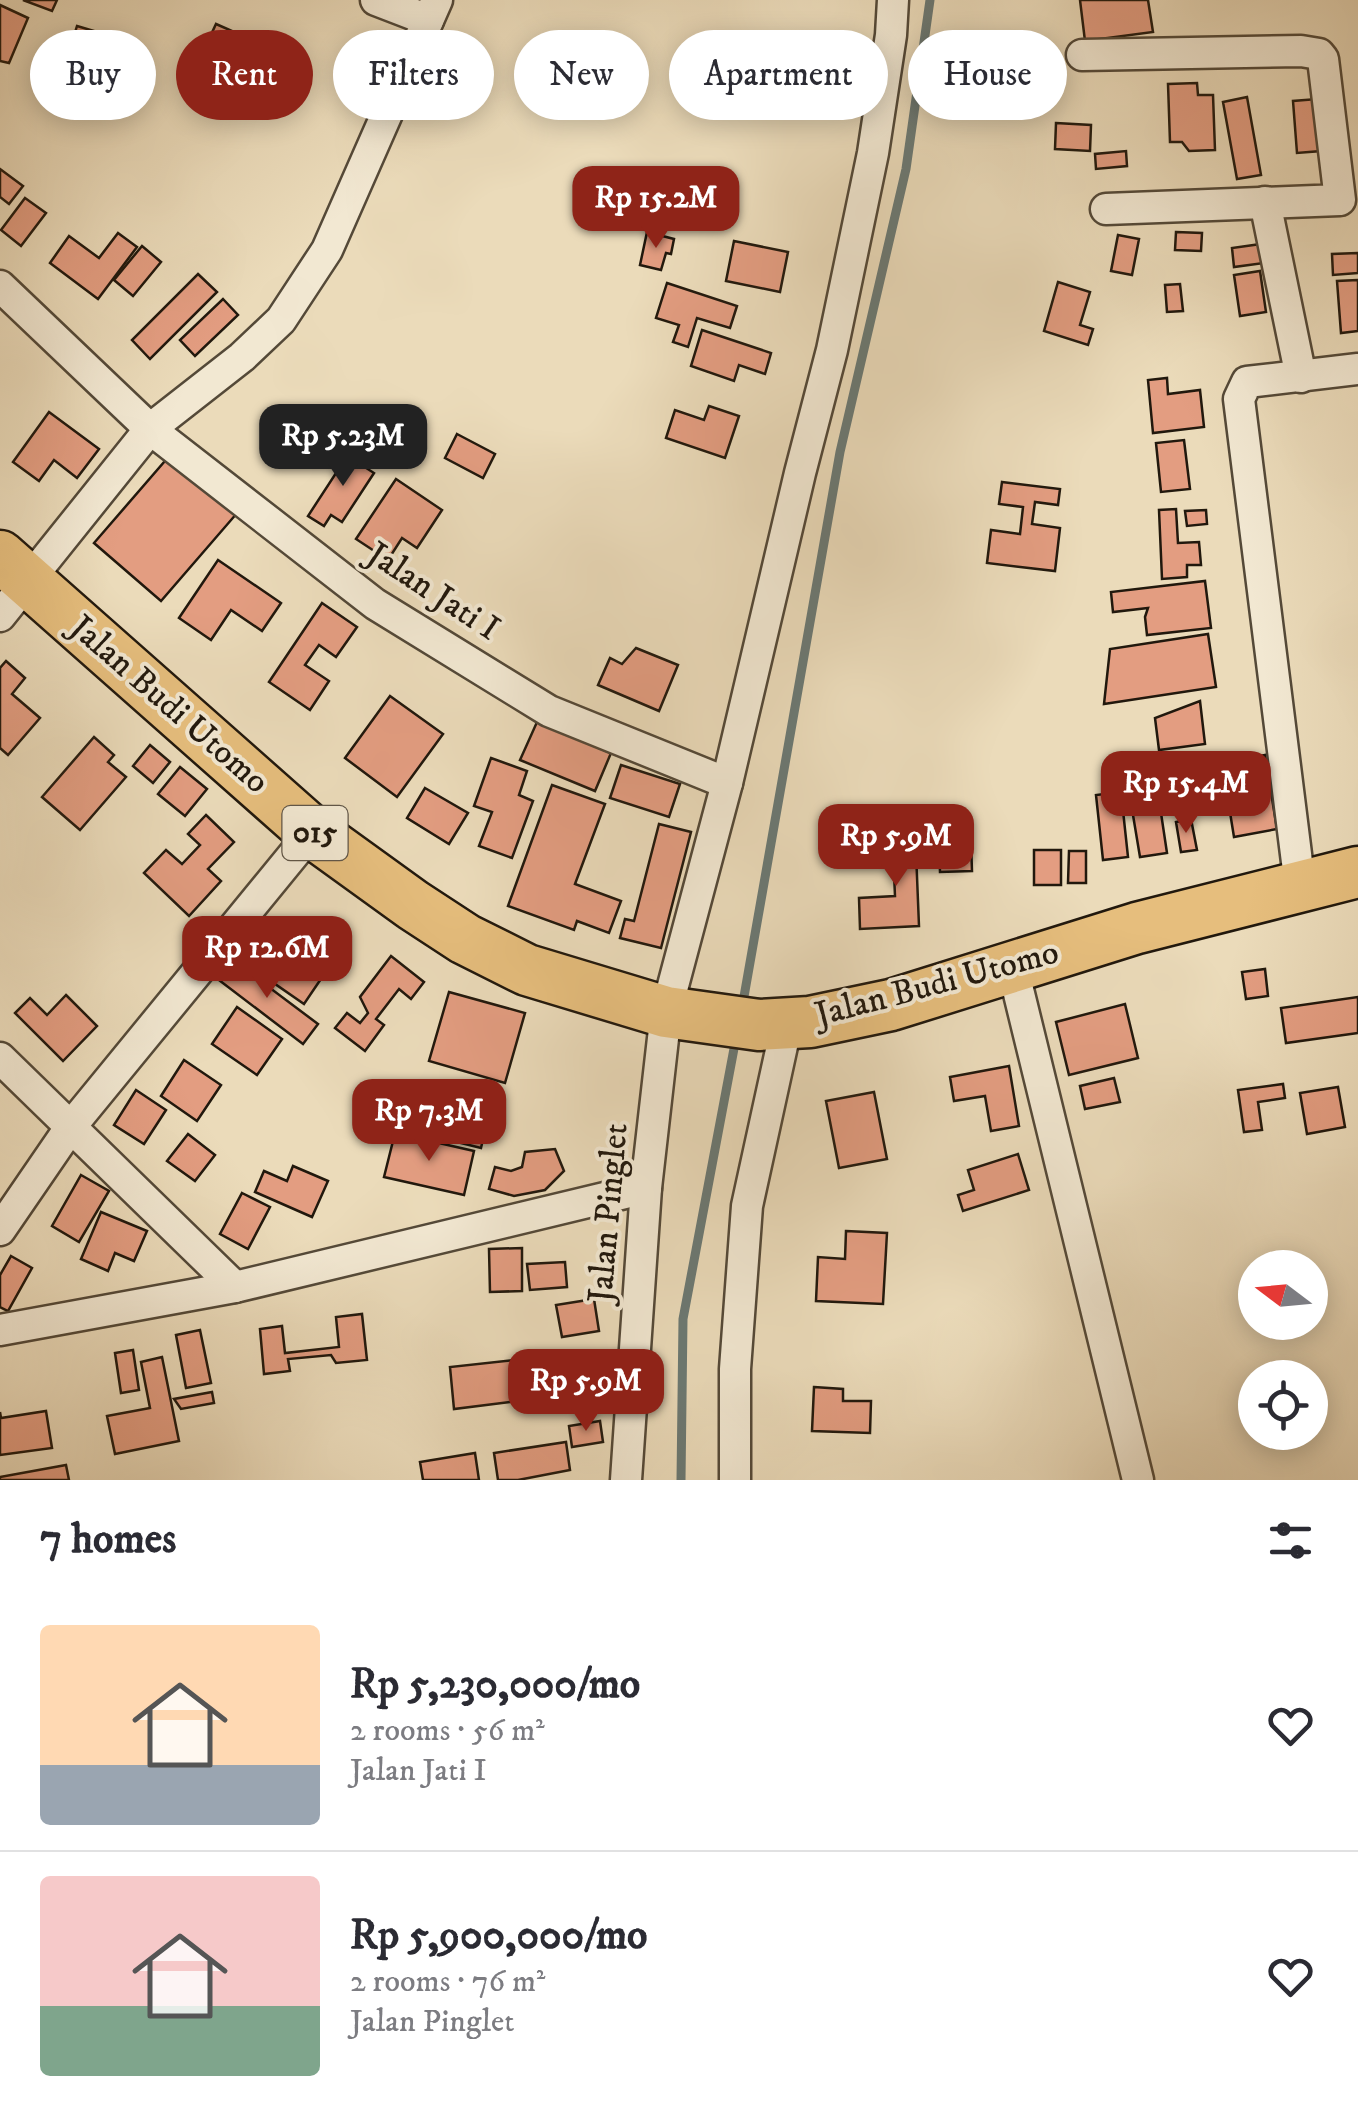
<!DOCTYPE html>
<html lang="en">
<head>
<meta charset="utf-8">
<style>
  :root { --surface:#fff; --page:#f7f7f7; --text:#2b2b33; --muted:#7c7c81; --line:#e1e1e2; --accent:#8f2418 }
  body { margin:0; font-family:"IM FELL DW Pica",serif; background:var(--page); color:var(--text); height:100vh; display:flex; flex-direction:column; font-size:38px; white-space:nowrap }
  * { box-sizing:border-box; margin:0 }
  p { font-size:32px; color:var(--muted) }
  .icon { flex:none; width:55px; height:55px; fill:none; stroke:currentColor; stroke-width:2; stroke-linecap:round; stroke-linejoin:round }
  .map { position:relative; height:1480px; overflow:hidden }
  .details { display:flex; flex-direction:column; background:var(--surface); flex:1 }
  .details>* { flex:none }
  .hud { position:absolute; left:30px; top:30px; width:1300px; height:90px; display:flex; gap:20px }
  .needle { width:65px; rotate:286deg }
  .tools { position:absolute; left:1238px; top:1250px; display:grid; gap:20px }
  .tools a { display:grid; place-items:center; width:90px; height:90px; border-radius:50%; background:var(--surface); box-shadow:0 5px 25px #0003; font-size:50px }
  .price { position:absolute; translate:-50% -85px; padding:0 22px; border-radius:20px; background:var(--accent); color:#fff; font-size:32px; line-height:65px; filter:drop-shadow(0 2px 5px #0008) }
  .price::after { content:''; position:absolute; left:50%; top:60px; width:30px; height:22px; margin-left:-15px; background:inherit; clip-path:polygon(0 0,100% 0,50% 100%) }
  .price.selected { background:#222; color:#fff }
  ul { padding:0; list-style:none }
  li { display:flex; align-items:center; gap:30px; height:250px; padding:0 40px }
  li+li { border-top:2px solid var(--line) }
  li span { display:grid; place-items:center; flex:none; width:280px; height:200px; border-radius:10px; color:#555 }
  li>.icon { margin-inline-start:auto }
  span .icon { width:120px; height:120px; fill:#fffc; stroke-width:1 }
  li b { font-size:42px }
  h2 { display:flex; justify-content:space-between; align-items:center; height:120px; padding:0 40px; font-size:42px }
  .chip { padding:0 35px; border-radius:45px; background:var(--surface); box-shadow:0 5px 25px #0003; font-size:35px; line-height:90px }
  .chip.selected { background:var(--accent); color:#fff }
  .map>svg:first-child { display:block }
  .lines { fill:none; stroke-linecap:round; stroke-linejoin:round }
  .stream { stroke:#6b7974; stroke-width:9 }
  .building { fill:#e39d81; stroke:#21180d; stroke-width:2.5 }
  .street-casing { stroke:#544938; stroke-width:35 }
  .primary-casing { stroke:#21180d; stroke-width:55 }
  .street { stroke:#f2e8d2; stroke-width:30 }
  .primary { stroke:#e6be7d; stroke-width:50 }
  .labels { text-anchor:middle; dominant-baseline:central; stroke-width:8; stroke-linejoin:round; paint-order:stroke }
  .shield { fill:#f2e8d2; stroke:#605648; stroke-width:2.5 }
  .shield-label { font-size:32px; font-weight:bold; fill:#21180d }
  .street-label { font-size:35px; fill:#21180d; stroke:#f2e8d2 }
</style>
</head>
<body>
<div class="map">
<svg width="1358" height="1480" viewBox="0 0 1358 1480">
  <rect width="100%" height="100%" fill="#ebdbba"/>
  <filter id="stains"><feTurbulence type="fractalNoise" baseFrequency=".002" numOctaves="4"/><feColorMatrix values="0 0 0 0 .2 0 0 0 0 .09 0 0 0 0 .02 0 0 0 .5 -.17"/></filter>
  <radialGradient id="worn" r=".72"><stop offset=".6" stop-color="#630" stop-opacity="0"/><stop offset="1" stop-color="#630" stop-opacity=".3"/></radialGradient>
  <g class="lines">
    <!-- stream -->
    <g class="stream">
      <path d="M742,1008L840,452L906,169L930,0"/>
      <path d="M681,1480L683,1319L736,1038"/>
    </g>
  </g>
  <!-- building -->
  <g class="building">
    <path d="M23,0H57L52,11Z"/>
    <path d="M1080,0H1148L1153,32L1085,41Z"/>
    <path d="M0,5L28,18L9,63L0,61Z"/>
    <path d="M216,24L264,45L232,113L202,99L219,61L202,54Z"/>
    <path d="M77,26L101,33L88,75L64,68Z"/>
    <path d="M1197,83L1198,95H1213L1215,150L1189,151L1182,142H1170L1168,84Z"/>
    <path d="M1247,97L1261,175L1237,179L1223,102Z"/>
    <path d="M1317,99L1321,151L1297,153L1293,101Z"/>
    <path d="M1056,123L1091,125L1090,151L1055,149Z"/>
    <path d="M1126,151L1127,166L1096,169L1095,154Z"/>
    <path d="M0,169L23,186L9,204L0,197Z"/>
    <path d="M25,198L46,213L21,246L1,230Z"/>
    <path d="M647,232L674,239L671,254L666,253L661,270L640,265Z"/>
    <path d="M1176,232L1202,233L1201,251L1175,250Z"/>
    <path d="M118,233L137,247L98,299L50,263L69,236L99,258Z"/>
    <path d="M1118,235L1139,239L1132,275L1111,271Z"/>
    <path d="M734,241L788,252L780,292L726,281Z"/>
    <path d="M1261,244L1264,263L1234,267L1232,248Z"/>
    <path d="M142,246L161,262L133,296L114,280Z"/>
    <path d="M1358,253V273L1333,275L1332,254Z"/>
    <path d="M1260,271L1266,312L1240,316L1234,275Z"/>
    <path d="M198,274L217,292L150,359L132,340Z"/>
    <path d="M1358,280V331L1341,333L1337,281Z"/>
    <path d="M1058,282L1090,292L1080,325L1093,329L1088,345L1044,331Z"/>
    <path d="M667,283L737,306L730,328L697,318L688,347L673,342L679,325L656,318Z"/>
    <path d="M1180,284L1183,311L1167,312L1165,285Z"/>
    <path d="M223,299L238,315L195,356L180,340Z"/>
    <path d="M702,330L771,353L765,374L739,365L734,381L691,366Z"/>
    <path d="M1167,378L1168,394L1200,390L1204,427L1153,433L1148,380Z"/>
    <path d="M709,406L739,416L725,458L666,438L675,410L704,420Z"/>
    <path d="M49,412L99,449L77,478L54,460L39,481L13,462Z"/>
    <path d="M457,434L495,454L483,478L445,458Z"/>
    <path d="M1184,440L1190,489L1161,492L1156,443Z"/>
    <path d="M353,447L366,456L360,464L374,473L342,522L331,515L324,526L308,516Z"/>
    <path d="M171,454L238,512L161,601L94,543Z"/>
    <path d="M396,479L442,510L417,548L402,538L388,560L356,539Z"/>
    <path d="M1002,482L1060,489L1058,505L1035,502L1032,524L1060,528L1055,571L987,563L991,530L1020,534L1023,507L999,504Z"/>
    <path d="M1176,509L1178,543L1199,542L1201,565H1187V577L1162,579L1159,510Z"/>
    <path d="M1206,510L1207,524L1187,526L1185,511Z"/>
    <path d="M218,560L281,603L262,631L231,610L211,640L179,618Z"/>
    <path d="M1205,581L1211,628L1147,635L1145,617L1148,608L1113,612L1111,592Z"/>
    <path d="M322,603L357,627L336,657L319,645L305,665L329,681L310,710L269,682Z"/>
    <path d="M1208,634L1216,687L1104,704L1110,649Z"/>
    <path d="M636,648L678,665L659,711L598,685L610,658L622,664Z"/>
    <path d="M6,661L25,678L12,694L40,718L8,755L0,748V668Z"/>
    <path d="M390,696L443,734L397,797L345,758Z"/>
    <path d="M1200,701L1205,744L1159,750L1155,718Z"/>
    <path d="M537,722L611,753L595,791L520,760Z"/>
    <path d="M94,737L114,755L108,762L126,777L80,830L42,797Z"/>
    <path d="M150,745L170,762L153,783L133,766Z"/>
    <path d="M1265,755L1277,829L1234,837L1222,763Z"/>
    <path d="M491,758L527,771L519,795L533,801L512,858L479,846L492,812L474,806Z"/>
    <path d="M621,765L680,784L669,817L610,798Z"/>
    <path d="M180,767L207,789L185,816L158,794Z"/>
    <path d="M552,785L605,804L575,884L621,901L609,933L577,921L574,930L508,906Z"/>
    <path d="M425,788L468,813L449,844L407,818Z"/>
    <path d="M1121,792L1128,857L1103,860L1096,795Z"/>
    <path d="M1158,793L1167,853L1140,857L1130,797Z"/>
    <path d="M206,815L234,842L208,869L221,881L189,916L144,873L166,850L182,864L200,845L188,834Z"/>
    <path d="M1191,819L1197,850L1181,852L1176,822Z"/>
    <path d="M659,824L691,832L661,948L620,938L625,919L634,921Z"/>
    <path d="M915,827L919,926L860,929L859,898L895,896L892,828Z"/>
    <path d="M971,841L972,871L940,872L939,842Z"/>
    <rect x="1034" y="850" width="27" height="35"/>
    <path d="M1069,851H1086V883H1068Z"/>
    <path d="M278,931L329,967L304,1004L252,968Z"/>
    <path d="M391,956L424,982L411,999L399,989L376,1019L384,1025L365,1051L335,1028L347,1013L360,1023L368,1013L360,997Z"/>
    <path d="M230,958L318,1024L303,1044L215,977Z"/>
    <path d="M1265,969L1268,996L1246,999L1242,972Z"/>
    <path d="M449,992L525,1013L505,1083L429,1061Z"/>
    <path d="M66,995L97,1026L63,1061L15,1013L30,998L47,1015Z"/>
    <path d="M1358,997V1033L1286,1043L1281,1008Z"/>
    <path d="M1125,1004L1138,1058L1069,1075L1056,1022Z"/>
    <path d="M237,1007L282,1039L257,1075L212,1044Z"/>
    <path d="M184,1060L221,1085L197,1121L161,1096Z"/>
    <path d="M1009,1066L1019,1126L991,1131L985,1096L954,1101L950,1077Z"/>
    <path d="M1114,1078L1120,1102L1085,1109L1080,1086Z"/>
    <path d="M435,1083L493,1096L481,1148L441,1138L449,1102L432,1098Z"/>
    <path d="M1283,1084L1285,1098L1258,1102L1262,1130L1244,1132L1238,1090Z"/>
    <path d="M1338,1087L1345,1127L1307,1134L1300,1093Z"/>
    <path d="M136,1090L166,1110L144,1144L114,1125Z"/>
    <path d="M874,1092L887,1159L839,1168L826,1101Z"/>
    <path d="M395,1133L474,1151L464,1195L384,1177Z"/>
    <path d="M188,1134L215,1155L195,1181L167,1161Z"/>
    <path d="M555,1149L564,1171L545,1190L514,1196L489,1189L495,1167L511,1171L522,1167L525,1152Z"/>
    <path d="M1018,1154L1029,1190L963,1211L958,1195L974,1190L968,1170Z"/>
    <path d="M293,1166L328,1181L312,1217L255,1192L264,1171L287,1181Z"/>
    <path d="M81,1175L109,1191L79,1242L52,1226Z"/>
    <path d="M242,1193L270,1207L248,1249L220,1234Z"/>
    <path d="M101,1212L147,1231L134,1261L115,1253L108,1271L81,1259Z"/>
    <path d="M846,1231L887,1233L883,1304L816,1301L818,1257L845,1259Z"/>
    <path d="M522,1248V1291L490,1292L489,1249Z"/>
    <path d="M11,1256L32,1268L8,1311L0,1307V1275Z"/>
    <path d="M565,1262L567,1287L530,1290L527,1264Z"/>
    <path d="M594,1299L599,1331L562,1337L556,1305Z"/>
    <path d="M362,1314L367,1360L336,1363L331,1355L288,1359L290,1371L264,1374L260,1329L282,1326L285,1353L339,1347L336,1317Z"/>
    <path d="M200,1330L211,1383L186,1388L176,1335Z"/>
    <path d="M133,1350L139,1390L121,1393L115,1353Z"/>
    <path d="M162,1357L179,1441L115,1454L107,1416L150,1408L141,1362Z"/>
    <path d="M515,1360L519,1401L454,1409L450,1367Z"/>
    <path d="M814,1387L843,1389V1401H871L870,1433L812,1431Z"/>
    <path d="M212,1392L214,1403L181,1409L174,1399Z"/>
    <path d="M46,1411L52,1448L0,1455V1412L1,1418Z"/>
    <path d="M600,1421L603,1442L572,1447L569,1426Z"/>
    <path d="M566,1442L570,1470L518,1480H498L494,1453Z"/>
    <path d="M475,1453L479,1480H423L420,1462Z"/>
    <path d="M66,1465L69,1480H0V1477Z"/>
  </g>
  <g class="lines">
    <defs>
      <g id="street">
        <path d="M376,0L428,20"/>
        <path d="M1082,55L1301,51L1319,54L1323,59L1340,200L1106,209"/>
        <path d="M1265,202L1301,377"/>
        <path d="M0,286L150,429L375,604L549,711L727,783"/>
        <path d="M0,616L150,429L242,357L281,320L327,250L437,0"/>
        <path d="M1300,886L1239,399L1247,382L1358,369"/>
        <path d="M1012,965L1138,1480"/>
        <path d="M0,1058L235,1287"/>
        <path d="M0,1230L72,1125L312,832"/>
        <path d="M0,1330L235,1287L646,1188"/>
        <path d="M626,1480L646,1188L666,1012L727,783L800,473L832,350L873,153L891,35L893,0"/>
        <path d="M735,1480V1369L747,1206L787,1023"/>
      </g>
      <path id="primary" d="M0,556L312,832L413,905L465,939L527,970L666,1012L759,1025L810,1022L891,1005L1137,928L1358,872"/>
    </defs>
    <!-- street casing -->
    <use href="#street" class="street-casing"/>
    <!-- primary casing -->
    <use href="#primary" class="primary-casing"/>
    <!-- street -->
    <use href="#street" class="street"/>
    <!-- primary -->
    <use href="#primary" class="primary"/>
  </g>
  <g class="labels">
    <!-- shield labels -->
    <rect class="shield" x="282.5" y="806" width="65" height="54" rx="8"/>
    <g class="shield-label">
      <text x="315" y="833">015</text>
    </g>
    <!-- street labels -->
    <g class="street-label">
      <text transform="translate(433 592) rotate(33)">Jalan Jati I</text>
      <text transform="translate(169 705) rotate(41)">Jalan Budi Utomo</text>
      <text transform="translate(937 984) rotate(-15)">Jalan Budi Utomo</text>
      <text transform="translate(609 1213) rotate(-85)">Jalan Pinglet</text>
    </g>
  </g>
  <rect width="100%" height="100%" filter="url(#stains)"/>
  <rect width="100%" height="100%" fill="url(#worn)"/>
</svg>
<div class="tools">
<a><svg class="needle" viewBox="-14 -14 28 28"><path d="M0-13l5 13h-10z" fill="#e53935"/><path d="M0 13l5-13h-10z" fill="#7c7c81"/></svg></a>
<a><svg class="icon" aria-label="locate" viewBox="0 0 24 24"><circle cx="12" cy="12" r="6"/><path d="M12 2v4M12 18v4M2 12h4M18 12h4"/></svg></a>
</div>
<b class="price" style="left:656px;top:251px">Rp 15.2M</b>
<b class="price selected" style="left:343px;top:489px">Rp 5.23M</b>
<b class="price" style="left:1186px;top:836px">Rp 15.4M</b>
<b class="price" style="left:896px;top:889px">Rp 5.9M</b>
<b class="price" style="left:267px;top:1001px">Rp 12.6M</b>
<b class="price" style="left:429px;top:1164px">Rp 7.3M</b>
<b class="price" style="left:586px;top:1434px">Rp 5.9M</b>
<div class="hud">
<a class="chip">Buy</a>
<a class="chip selected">Rent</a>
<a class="chip">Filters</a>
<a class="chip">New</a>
<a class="chip">Apartment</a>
<a class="chip">House</a>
</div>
</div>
<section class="details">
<h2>7 homes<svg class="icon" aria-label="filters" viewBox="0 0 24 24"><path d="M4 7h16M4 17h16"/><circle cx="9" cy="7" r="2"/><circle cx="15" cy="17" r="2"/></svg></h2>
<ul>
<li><span style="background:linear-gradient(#ffd9b3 70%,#9aa5b1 0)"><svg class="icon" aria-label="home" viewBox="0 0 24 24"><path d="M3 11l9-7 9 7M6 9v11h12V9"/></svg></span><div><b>Rp 5,230,000/mo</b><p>2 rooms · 56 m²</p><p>Jalan Jati I</p></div><svg class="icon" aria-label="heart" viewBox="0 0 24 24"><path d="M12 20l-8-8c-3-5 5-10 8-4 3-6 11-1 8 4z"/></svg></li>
<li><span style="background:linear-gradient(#f6c9c9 65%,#7fa58c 0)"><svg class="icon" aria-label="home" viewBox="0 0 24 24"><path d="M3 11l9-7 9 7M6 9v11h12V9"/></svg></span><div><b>Rp 5,900,000/mo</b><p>2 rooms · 76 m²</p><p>Jalan Pinglet</p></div><svg class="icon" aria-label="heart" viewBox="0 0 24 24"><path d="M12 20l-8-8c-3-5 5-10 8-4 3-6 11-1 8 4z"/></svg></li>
</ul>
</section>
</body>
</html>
